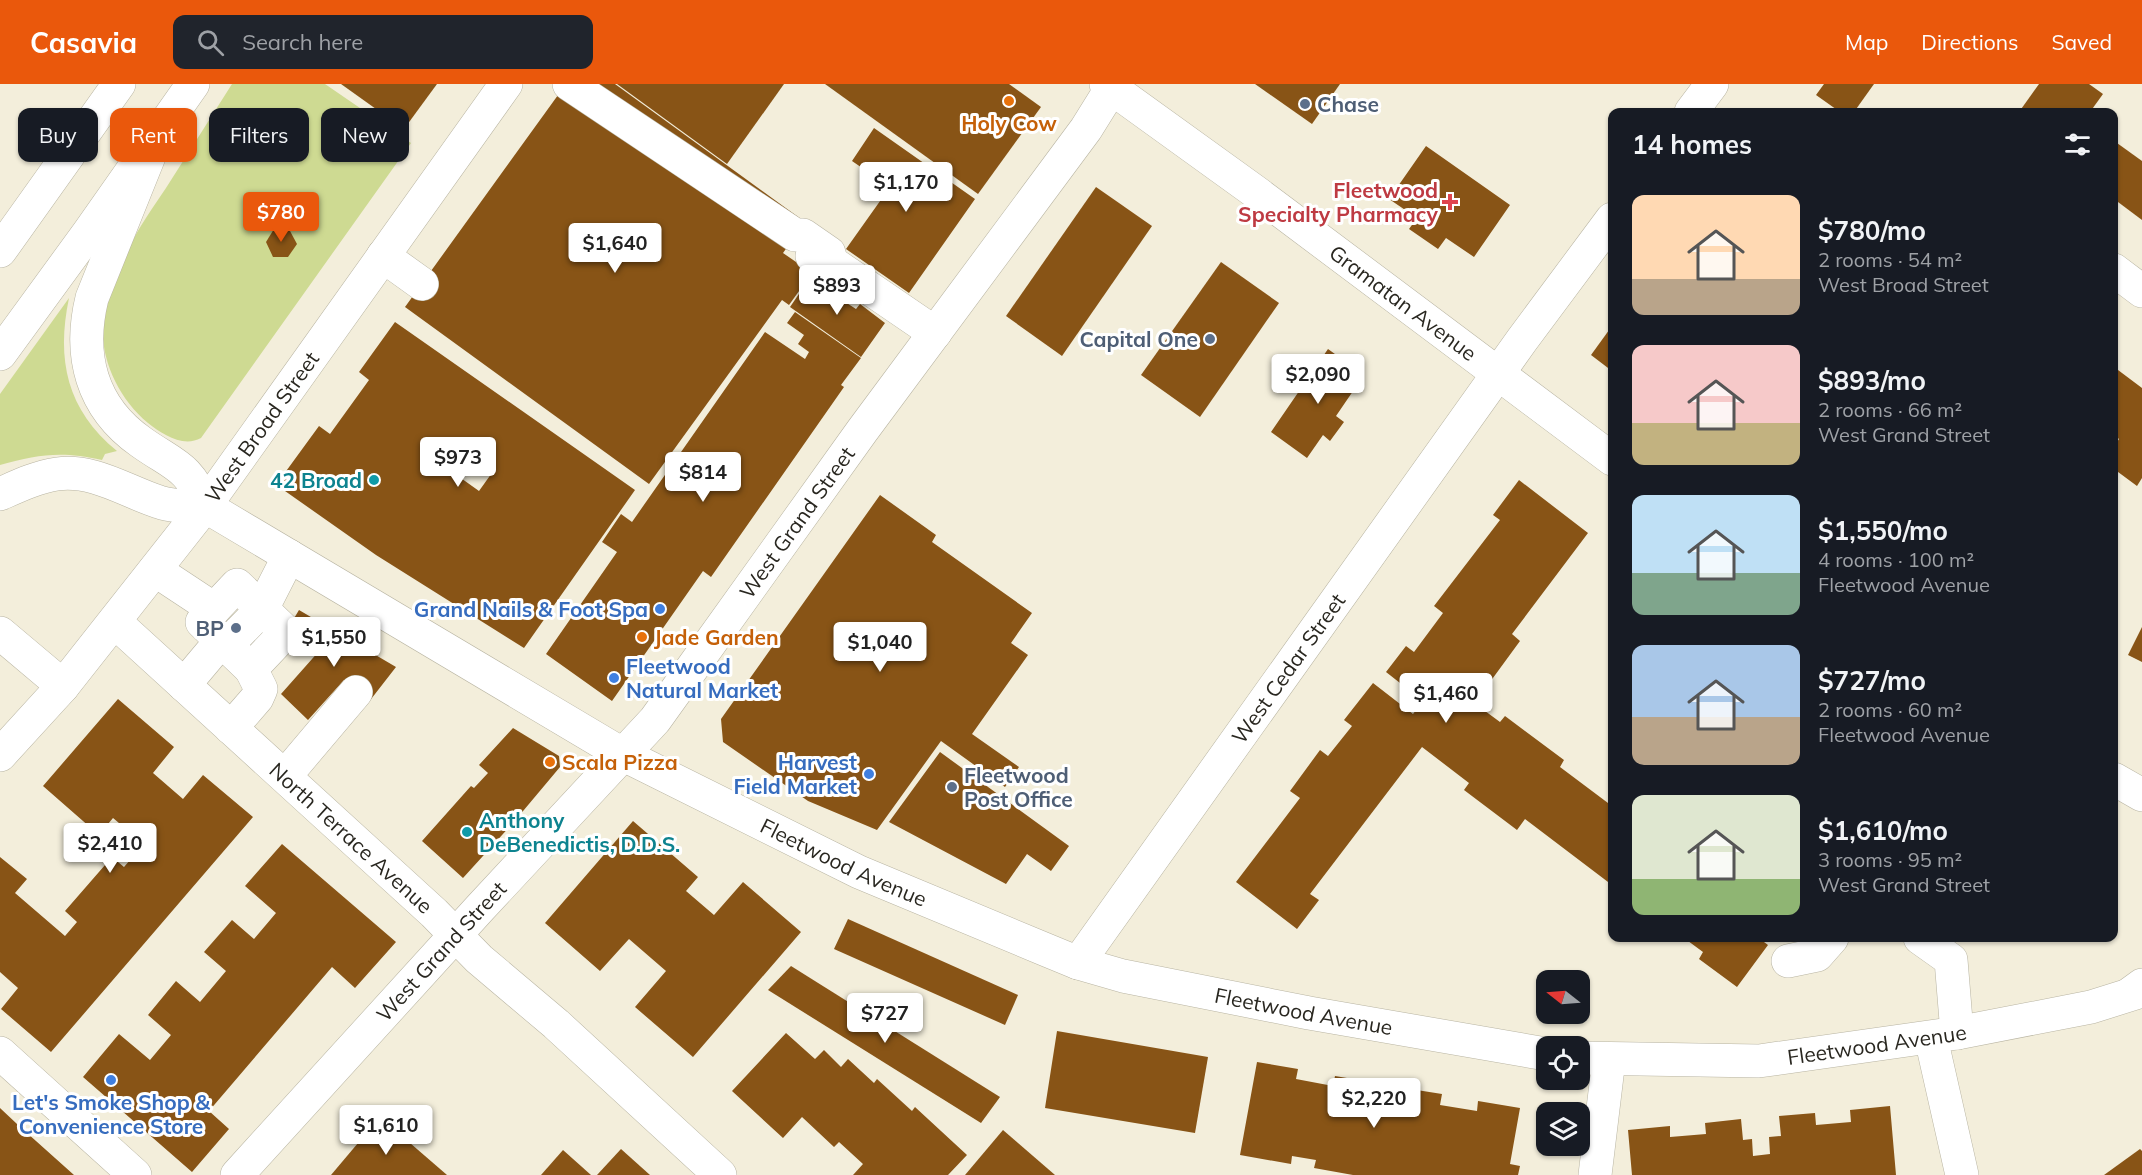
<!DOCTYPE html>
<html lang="en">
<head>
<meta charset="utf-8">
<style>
  :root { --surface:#171b24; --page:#20242c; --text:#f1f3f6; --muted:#9ea1a6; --accent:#ea580c }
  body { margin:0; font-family:Mulish,sans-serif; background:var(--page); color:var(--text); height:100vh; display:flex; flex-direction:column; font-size:22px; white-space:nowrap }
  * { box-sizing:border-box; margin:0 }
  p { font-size:20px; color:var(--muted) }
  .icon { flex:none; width:33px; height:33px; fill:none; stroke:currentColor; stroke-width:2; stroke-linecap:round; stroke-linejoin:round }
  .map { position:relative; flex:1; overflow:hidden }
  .drawer { position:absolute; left:1608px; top:24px; width:510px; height:834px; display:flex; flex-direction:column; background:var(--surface); border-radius:12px; box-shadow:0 2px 4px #0004 }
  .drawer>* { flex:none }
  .guide { position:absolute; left:18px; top:24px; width:570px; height:54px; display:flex; gap:12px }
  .needle { width:39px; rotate:287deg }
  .fabs { position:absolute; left:1536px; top:886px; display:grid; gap:12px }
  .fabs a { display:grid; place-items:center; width:54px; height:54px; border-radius:12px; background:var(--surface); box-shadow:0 2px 4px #0004; font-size:30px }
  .price { position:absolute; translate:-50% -51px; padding:0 14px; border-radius:6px; background:#fff; color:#222; font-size:20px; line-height:39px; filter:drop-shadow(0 2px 3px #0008) }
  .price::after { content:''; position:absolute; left:50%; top:36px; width:18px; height:14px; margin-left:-9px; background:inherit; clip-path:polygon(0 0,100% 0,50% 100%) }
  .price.active { background:var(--accent); color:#fff }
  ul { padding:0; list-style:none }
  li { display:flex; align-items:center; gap:18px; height:150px; padding:0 24px }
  li span { display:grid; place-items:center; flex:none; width:168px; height:120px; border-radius:12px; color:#555 }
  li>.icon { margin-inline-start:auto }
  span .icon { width:72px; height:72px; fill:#fffc; stroke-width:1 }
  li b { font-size:26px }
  h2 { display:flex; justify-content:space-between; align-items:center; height:72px; padding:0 24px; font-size:26px }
  .chip { padding:0 21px; border-radius:12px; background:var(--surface); box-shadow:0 2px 4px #0004; font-size:21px; line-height:54px }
  .chip.active { background:var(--accent); color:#fff }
  header { display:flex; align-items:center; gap:36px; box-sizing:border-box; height:84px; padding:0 30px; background:var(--accent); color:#fff }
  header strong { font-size:28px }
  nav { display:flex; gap:33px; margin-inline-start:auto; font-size:21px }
  .search { width:420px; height:54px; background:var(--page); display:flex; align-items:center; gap:15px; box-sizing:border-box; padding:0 21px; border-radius:12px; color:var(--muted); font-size:22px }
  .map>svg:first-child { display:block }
  .green { fill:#ceda92 }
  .building { fill:#885416; fill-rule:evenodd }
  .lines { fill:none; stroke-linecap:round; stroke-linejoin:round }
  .minor-casing { stroke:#b8b4a2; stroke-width:34 }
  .major-casing { stroke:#b8b4a2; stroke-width:34 }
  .highway-casing { stroke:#b8b4a2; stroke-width:34 }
  .minor { stroke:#fff; stroke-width:33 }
  .major { stroke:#fff; stroke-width:33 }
  .highway { stroke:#fff; stroke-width:33 }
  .food-dot { fill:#e8710a; stroke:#fff; stroke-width:2 }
  .service-dot { fill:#5c6f8a; stroke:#fff; stroke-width:2 }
  .health-dot { fill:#e0444e; stroke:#fff; stroke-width:2 }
  .culture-dot { fill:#0f9aa8; stroke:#fff; stroke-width:2 }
  .shop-dot { fill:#3f7fe0; stroke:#fff; stroke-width:2 }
  .labels { text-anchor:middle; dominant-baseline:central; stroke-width:6; stroke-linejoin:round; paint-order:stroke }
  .service-label { font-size:21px; font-weight:bold; fill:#4e5e75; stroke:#fff; text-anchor:start }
  .food-label { font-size:21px; font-weight:bold; fill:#c56008; stroke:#fff; text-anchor:start }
  .health-label { font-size:21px; font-weight:bold; fill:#be3a42; stroke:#fff; text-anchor:end }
  .street-label { font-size:21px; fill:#292720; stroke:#fff }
  .culture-label { font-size:21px; font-weight:bold; fill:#0d838f; stroke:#fff; text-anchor:end }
  .shop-label { font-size:21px; font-weight:bold; fill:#366cbe; stroke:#fff; text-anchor:end }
</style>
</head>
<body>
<header>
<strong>Casavia</strong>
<div class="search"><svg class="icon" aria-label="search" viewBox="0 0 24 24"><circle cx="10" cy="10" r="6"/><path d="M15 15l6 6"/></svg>Search here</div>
<nav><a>Map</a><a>Directions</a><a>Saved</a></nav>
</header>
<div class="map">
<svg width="2142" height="1091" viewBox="0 0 2142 1091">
  <rect width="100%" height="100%" fill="#f3eedb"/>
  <!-- green -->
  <g class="green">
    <path d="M232,0H325L411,59L201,354C183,364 162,350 148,339C117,313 97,270 104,229C106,218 112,206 117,195C121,184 125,172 130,162C140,141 154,122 166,104C188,69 210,35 232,0Z"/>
    <path d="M69,214C56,276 67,326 117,367L105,370L102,376C63,367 38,370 0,381V310Z"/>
  </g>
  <!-- building -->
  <g class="building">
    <path d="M341,0H437L404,45Z"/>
    <path d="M566,0H615L805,138L783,169L812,189L789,221L782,216L649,400L405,223Z"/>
    <path d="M617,0H784L727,80Z"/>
    <path d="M825,0H1009L1041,23L978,110Z"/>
    <path d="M1255,0H1340L1312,40Z"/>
    <path d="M1824,0H1874L1854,28H1840L1816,11Z"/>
    <path d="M2039,0H2089L2103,10L2090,28H2019Z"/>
    <path d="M874,44L975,115L909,209L846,165L890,103L852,77Z"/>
    <path d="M2117,59L2142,77V136L2114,115V65Z"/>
    <path d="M1426,62L1510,121L1474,173L1446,154L1438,165L1409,145L1417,134L1389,115Z"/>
    <path d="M1096,103L1152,142L1062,272L1006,232Z"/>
    <path d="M274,145L290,147L297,160L288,173H273L266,158Z"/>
    <path d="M1221,178L1279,219L1200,333L1141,291Z"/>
    <path d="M812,191L844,213L842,216L856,225L860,220L885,239L861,273L790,223Z"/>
    <path d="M795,228L861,274L841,301L844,303L711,493L703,487L612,617L546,570L617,468L602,458L621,430L632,438L765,248L805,275L809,268L798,260L804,251L787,239Z"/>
    <path d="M395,238L635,406L524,564L376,471L285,407L284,390L319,342L330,350L369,296L359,288ZM467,366L494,386L479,407L451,387Z"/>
    <path d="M1612,242V287L1591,271Z"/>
    <path d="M1328,265L1364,291L1336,332L1344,338L1330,357L1323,351L1307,374L1271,348Z"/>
    <path d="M2114,283L2142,304V394L2137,402L2114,385V363L2119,355L2114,351Z"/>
    <path d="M1519,396L1588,449L1512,550L1520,557L1490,598L1481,592L1466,613L1500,638L1505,632L1564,676L1560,683L1612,722V801L1525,735L1517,746L1464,706L1469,699L1422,663L1310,810L1319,816L1297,845L1236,798L1300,714L1290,707L1320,666L1328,672L1352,642L1344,636L1373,599L1413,630L1423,617L1386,588L1406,562L1414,568L1443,529L1434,522L1500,436L1493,431Z"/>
    <path d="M880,411L936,451L932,458L1032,529L1011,559L1028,571L972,650L1019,683L1005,703L941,657L877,746L808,717L723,658L721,635Z"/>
    <path d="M299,526L396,583L368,619L344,596L308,636L281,610L320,566L294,541L293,536Z"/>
    <path d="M2142,543V578L2128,571Z"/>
    <path d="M118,615L174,663L153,689L183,715L203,691L253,733L51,968L1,925L18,904L0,888V773L27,795L15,809L65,852L77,838L65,827L112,773L124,783L144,760L113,734L99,751L43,702Z"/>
    <path d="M513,644L559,672L560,683L513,739L463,794L422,757L471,702L474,704L488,689L479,681Z"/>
    <path d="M940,668L1069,762L1051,787L1027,770L1006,800L889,738Z"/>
    <path d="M633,737L698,793L686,807L714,831L743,798L801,848L693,973L635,923L666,887L629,855L600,887L545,839Z"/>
    <path d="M282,760L396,858L355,904L332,883L209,1027L229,1045L192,1088L83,993L119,950L150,976L171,951L148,931L176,897L200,918L226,887L204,868L232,836L254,855L276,829L245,802Z"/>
    <path d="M848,835L1018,911L1005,941L834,865Z"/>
    <path d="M1684,854H1761L1760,855L1768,861L1737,903L1699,875L1703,868Z"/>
    <path d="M791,882L1000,1013L981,1039L768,906Z"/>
    <path d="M1057,947L1208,973L1195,1049L1045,1024Z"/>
    <path d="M786,949L815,975L824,966L841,983L848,975L874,999L877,995L912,1027L915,1023L967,1071L948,1091H853L863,1080L839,1058L834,1063L802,1033L783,1054L732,1007Z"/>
    <path d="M1257,978L1298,985L1296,995L1333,1002L1335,992L1371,998L1366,1020L1400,1026L1404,1004L1442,1010L1440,1021L1477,1027L1478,1017L1520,1024L1510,1080L1520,1082L1518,1091H1353L1314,1084L1316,1076L1292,1072L1291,1080L1240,1071Z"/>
    <path d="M1890,1022L1896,1091H1632L1628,1046L1670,1042V1053L1706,1050L1705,1039L1741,1035L1743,1056L1752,1055L1753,1072L1770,1070L1769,1053L1781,1052L1779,1032L1815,1029L1816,1041L1851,1038L1850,1026Z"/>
    <path d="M0,1024L17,1040L74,1091H0Z"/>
    <path d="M380,1033L447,1091H331Z"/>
    <path d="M1003,1046L1055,1091H965Z"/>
    <path d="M621,1065L650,1091H597Z"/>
    <path d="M2140,1065L2142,1067V1091H2104Z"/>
    <path d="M563,1066L591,1091H541Z"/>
  </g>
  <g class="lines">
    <defs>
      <g id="minor">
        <path d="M569,0L795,151H803L829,169L831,178"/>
        <path d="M1691,28L1712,0"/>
        <path d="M383,172L422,200"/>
        <path d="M812,172L823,179L831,178L935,249"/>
        <path d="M2114,186L2142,207"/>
        <path id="s1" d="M205,422L622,670L859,788L1044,865L1078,879L1123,892L1309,929L1546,970"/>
        <path d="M155,486L214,525"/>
        <path d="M237,501L286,548L251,585L202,538Z"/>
        <path id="s2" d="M115,538L434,829L479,875L556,940L720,1091"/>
        <path d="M0,549L63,602"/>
        <path d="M226,562L262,525L289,472"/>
        <path d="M184,601L221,557"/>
        <path d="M231,644L257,614L261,605L251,585"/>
        <path d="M285,692L356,608"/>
        <path d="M1920,854L1951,876L1957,949"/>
        <path d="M1788,877L1817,871L1832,854"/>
        <path id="s3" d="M1078,879L1522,256L1612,135"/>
        <path d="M1931,954L1962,1091"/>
        <path d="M0,969L135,1091"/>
        <path id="s4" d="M1580,974L1759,977L1957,949L2091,923L2142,907"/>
        <path id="s5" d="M237,1091L480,824L655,636L862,347L1086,45L1114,0"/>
        <path d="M1595,1091L1609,975"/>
      </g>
      <g id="major">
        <path id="s6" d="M1106,0L1257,109L1612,375"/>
        <path id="s7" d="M0,671L63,602L205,422L506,0"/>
        <path d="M2114,695L2142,711"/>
        <path d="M2131,909L2142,901"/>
      </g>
      <g id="highway">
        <path d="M0,167L119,0"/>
        <path d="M0,270L89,148L193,0"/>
        <path d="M0,410C18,402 37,393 57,390C94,385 125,407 159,418C173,423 189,422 205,422C189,381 173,381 141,358C91,323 78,271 92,214L158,50"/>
      </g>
    </defs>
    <!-- minor casing -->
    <use href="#minor" class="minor-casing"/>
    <!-- major casing -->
    <use href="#major" class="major-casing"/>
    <!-- highway casing -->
    <use href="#highway" class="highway-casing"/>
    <!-- minor -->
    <use href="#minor" class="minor"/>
    <!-- major -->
    <use href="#major" class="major"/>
    <!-- highway -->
    <use href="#highway" class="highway"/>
  </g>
  <!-- markers -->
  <g class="food-dot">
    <circle cx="1009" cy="17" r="6"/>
    <circle cx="642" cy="553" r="6"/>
    <circle cx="550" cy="678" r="6"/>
  </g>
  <g class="service-dot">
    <circle cx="1305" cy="20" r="6"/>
    <circle cx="1210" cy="255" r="6"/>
    <circle cx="236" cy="544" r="6"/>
    <circle cx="952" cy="703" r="6"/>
  </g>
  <path class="health-dot" d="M1447 109h6v6h6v6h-6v6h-6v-6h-6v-6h6z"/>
  <g class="culture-dot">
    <circle cx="374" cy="396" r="6"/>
    <circle cx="467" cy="748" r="6"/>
  </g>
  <g class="shop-dot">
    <circle cx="660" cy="525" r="6"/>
    <circle cx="614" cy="594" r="6"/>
    <circle cx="869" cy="690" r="6"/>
    <circle cx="111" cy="996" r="6"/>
  </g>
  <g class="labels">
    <!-- service labels -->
    <g class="service-label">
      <text x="1317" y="20">Chase</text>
      <text x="1198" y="255" text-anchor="end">Capital One</text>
      <text x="224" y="544" text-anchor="end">BP</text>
      <text x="964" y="691">Fleetwood<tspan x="964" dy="24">Post Office</tspan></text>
    </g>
    <!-- food labels -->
    <g class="food-label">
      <text x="1009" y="39" text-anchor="middle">Holy Cow</text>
      <text x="654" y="553">Jade Garden</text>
      <text x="562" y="678">Scala Pizza</text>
    </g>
    <!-- health labels -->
    <g class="health-label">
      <text x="1438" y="106">Fleetwood<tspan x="1438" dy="24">Specialty Pharmacy</tspan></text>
    </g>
    <!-- street labels -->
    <g class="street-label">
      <text stroke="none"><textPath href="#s6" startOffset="369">Gramatan Avenue</textPath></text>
      <text stroke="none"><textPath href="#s7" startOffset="420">West Broad Street</textPath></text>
      <text stroke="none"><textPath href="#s5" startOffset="861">West Grand Street</textPath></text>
      <text stroke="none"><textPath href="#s3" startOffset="362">West Cedar Street</textPath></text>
      <text stroke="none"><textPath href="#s2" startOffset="320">North Terrace Avenue</textPath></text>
      <text stroke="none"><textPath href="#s1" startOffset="732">Fleetwood Avenue</textPath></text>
      <text stroke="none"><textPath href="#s5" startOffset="303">West Grand Street</textPath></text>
      <text stroke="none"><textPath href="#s1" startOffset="1218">Fleetwood Avenue</textPath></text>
      <text stroke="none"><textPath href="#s4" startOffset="298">Fleetwood Avenue</textPath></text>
    </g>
    <!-- culture labels -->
    <g class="culture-label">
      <text x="362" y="396">42 Broad</text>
      <text x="479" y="736" text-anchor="start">Anthony<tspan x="479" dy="24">DeBenedictis, D.D.S.</tspan></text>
    </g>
    <!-- shop labels -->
    <g class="shop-label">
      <text x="648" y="525">Grand Nails &amp; Foot Spa</text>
      <text x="626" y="582" text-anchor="start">Fleetwood<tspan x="626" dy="24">Natural Market</tspan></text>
      <text x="857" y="678">Harvest<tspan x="857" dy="24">Field Market</tspan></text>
      <text x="111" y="1018" text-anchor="middle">Let's Smoke Shop &amp;<tspan x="111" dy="24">Convenience Store</tspan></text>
    </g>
  </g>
</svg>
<div class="fabs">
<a><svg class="needle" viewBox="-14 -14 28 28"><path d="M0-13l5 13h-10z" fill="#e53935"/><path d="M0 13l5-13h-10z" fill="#9ea1a6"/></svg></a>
<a><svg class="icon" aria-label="locate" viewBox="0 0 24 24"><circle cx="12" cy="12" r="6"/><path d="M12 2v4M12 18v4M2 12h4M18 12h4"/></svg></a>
<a><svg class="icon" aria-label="layers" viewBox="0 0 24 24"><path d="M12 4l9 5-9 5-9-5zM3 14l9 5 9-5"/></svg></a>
</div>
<b class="price" style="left:906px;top:129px">$1,170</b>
<b class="price active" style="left:281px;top:159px">$780</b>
<b class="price" style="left:615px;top:190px">$1,640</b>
<b class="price" style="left:837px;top:232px">$893</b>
<b class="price" style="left:1318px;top:321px">$2,090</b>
<b class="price" style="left:458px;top:404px">$973</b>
<b class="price" style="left:703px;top:419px">$814</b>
<b class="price" style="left:334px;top:584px">$1,550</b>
<b class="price" style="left:880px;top:589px">$1,040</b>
<b class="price" style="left:1446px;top:640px">$1,460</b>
<b class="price" style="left:110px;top:790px">$2,410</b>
<b class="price" style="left:885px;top:960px">$727</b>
<b class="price" style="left:1374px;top:1045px">$2,220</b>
<b class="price" style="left:386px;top:1072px">$1,610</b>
<div class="guide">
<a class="chip">Buy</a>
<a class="chip active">Rent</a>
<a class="chip">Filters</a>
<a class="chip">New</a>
</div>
<section class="drawer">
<h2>14 homes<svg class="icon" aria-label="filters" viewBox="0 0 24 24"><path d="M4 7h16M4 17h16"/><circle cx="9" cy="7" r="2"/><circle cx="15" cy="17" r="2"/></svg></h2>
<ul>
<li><span style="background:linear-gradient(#ffd9b3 70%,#b9a48a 0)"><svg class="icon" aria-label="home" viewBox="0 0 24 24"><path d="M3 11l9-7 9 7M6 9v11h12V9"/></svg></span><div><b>$780/mo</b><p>2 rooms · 54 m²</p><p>West Broad Street</p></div></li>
<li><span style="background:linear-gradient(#f6c9c9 65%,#c2b280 0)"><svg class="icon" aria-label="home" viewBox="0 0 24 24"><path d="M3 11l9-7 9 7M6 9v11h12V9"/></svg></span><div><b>$893/mo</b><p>2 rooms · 66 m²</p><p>West Grand Street</p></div></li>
<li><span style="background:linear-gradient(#bfe0f5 65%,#7fa58c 0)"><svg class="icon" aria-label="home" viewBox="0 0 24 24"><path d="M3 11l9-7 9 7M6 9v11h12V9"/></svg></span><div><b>$1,550/mo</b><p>4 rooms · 100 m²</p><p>Fleetwood Avenue</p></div></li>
<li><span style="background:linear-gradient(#a9c7e8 60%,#b9a48a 0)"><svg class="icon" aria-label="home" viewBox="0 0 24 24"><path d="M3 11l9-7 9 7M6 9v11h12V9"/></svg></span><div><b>$727/mo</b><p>2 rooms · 60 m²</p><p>Fleetwood Avenue</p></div></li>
<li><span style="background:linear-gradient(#dfe7d0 70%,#8fb573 0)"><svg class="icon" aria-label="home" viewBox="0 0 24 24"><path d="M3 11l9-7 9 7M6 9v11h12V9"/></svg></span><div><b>$1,610/mo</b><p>3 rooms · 95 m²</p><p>West Grand Street</p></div></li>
</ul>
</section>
</div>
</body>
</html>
